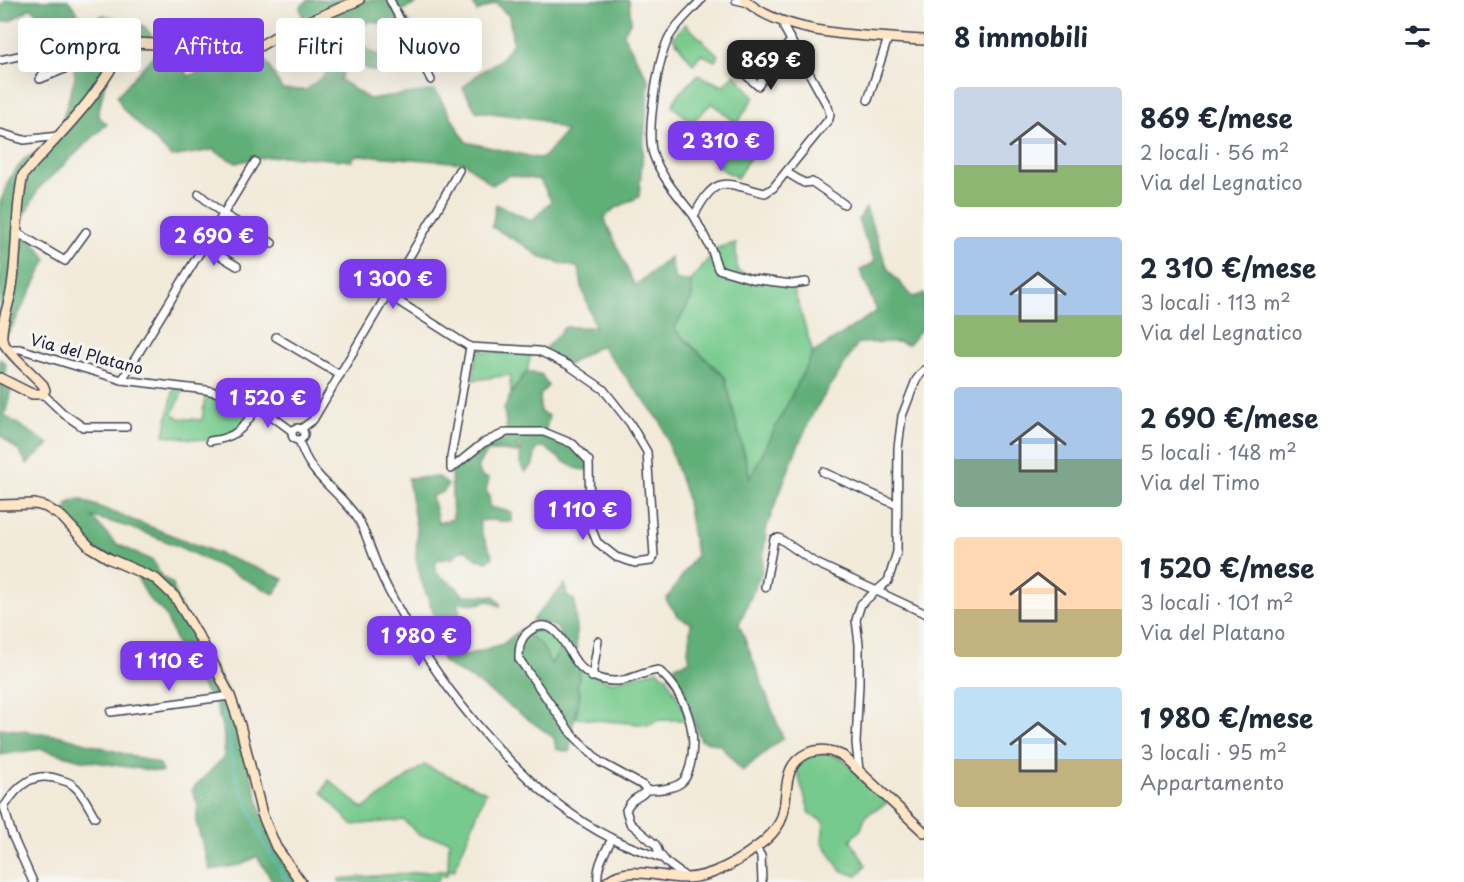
<!DOCTYPE html>
<html lang="it">
<head>
<meta charset="utf-8">
<style>
  :root { --surface:#fff; --page:#f2f2f3; --text:#1f2937; --muted:#747a83; --accent:#7c3aed }
  body { margin:0; font-family:"Playpen Sans",sans-serif; background:var(--page); color:var(--text); height:100vh; display:flex; flex-direction:column; font-size:22px; white-space:nowrap }
  * { box-sizing:border-box; margin:0 }
  p { font-size:20px; color:var(--muted) }
  .icon { flex:none; width:33px; height:33px; fill:none; stroke:currentColor; stroke-width:2; stroke-linecap:round; stroke-linejoin:round }
  .map { position:relative; flex:1; overflow:hidden }
  .side { display:flex; flex-direction:column; background:var(--surface); width:540px }
  .side>* { flex:none }
  .top-card { position:absolute; left:18px; top:18px; width:570px; height:54px; display:flex; gap:12px }
  .price { position:absolute; translate:-50% -51px; padding:0 14px; border-radius:12px; background:var(--accent); color:#fff; font-size:20px; line-height:39px; filter:drop-shadow(0 2px 3px #0008) }
  .price::after { content:''; position:absolute; left:50%; top:36px; width:18px; height:14px; margin-left:-9px; background:inherit; clip-path:polygon(0 0,100% 0,50% 100%) }
  .price.selected { background:#222; color:#fff }
  ul { padding:0; list-style:none }
  li { display:flex; align-items:center; gap:18px; height:150px; padding:0 30px }
  li span { display:grid; place-items:center; flex:none; width:168px; height:120px; border-radius:6px; color:#555 }
  li>.icon { margin-inline-start:auto }
  span .icon { width:72px; height:72px; fill:#fffc; stroke-width:1 }
  li b { font-size:26px }
  h2 { display:flex; justify-content:space-between; align-items:center; height:72px; padding:0 30px; font-size:26px }
  .tag { padding:0 21px; border-radius:6px; background:var(--surface); box-shadow:0 6px 24px #0002; font-size:21px; line-height:54px }
  .tag.selected { background:var(--accent); color:#fff }
  main { display:flex; flex:1; min-height:0 }
  .map>svg:first-child { display:block }
  .green { fill:#77ca8d; stroke:#4c7664; stroke-width:1.5 }
  .forest { fill:#61ae78; stroke:#42685a; stroke-width:1.5 }
  .lines { fill:none; stroke-linecap:round; stroke-linejoin:round }
  .stream { stroke:#57bfd4; stroke-width:1.5 }
  .street-casing { stroke:#414053; stroke-width:10 }
  .secondary-casing { stroke:#414053; stroke-width:12 }
  .street { stroke:#fff; stroke-width:7 }
  .secondary { stroke:#fde5c5; stroke-width:9 }
  .labels { text-anchor:middle; dominant-baseline:central; stroke-width:6; stroke-linejoin:round; paint-order:stroke }
  .street-label { font-size:16px; fill:#22223b; stroke:#f6f6f2 }
</style>
</head>
<body>
<main>
<div class="map">
<svg width="924" height="882" viewBox="0 0 924 882">
  <rect width="100%" height="100%" fill="#f6f6f2"/>
  <filter id="ink" filterUnits="userSpaceOnUse"><feTurbulence type="fractalNoise" baseFrequency=".0167" numOctaves="2"/><feDisplacementMap in="SourceGraphic" scale="12" xChannelSelector="R" yChannelSelector="G"/><feConvolveMatrix kernelMatrix="1 2 1 2 8 2 1 2 1" color-interpolation-filters="sRGB"/></filter>
  <filter id="wash" filterUnits="userSpaceOnUse"><feTurbulence type="fractalNoise" baseFrequency=".008" numOctaves="4" result="noise"/><feDisplacementMap in="SourceGraphic" scale="24" xChannelSelector="R" yChannelSelector="G"/><feGaussianBlur stdDeviation="1.35" result="paint"/><feColorMatrix in="noise" values="0 0 0 0 0 0 0 0 0 0 0 0 0 0 0 0 0 1.4 0 .05"/><feComposite in="paint" operator="in"/></filter>
  <g filter="url(#wash)">
    <rect width="100%" height="100%" fill="#f2ead9"/>
    <!-- green -->
    <g class="green">
      <path d="M685,24L718,55L715,61L701,54L693,64L673,38Z"/>
      <path d="M735,74L754,97L737,124L712,103L692,122L672,106L678,95L698,75L723,86Z"/>
      <path d="M733,133L756,148L737,178L716,166Z"/>
      <path d="M736,243L737,270L752,279L792,284L813,353L750,479L725,377L674,329L692,298L691,281L717,248Z"/>
      <path d="M477,351L531,354L527,371L511,394L510,375L473,380Z"/>
      <path d="M174,387L184,388L173,414L179,418L202,420L206,390L257,407L237,433L210,441L164,435Z"/>
      <path d="M543,626L566,643L551,664L542,647L526,634Z"/>
      <path d="M581,667L610,682L658,670L667,678L689,720H659L649,725L576,718L580,694L577,685Z"/>
      <path d="M826,753L842,759L887,803L866,815L861,829L850,840L866,865L857,876L840,870L822,841L824,822L810,814L796,768C805,758 812,755 826,753Z"/>
      <path d="M424,765L486,792L454,871L449,870L447,875L439,876L438,882H339V879L448,870L449,840L419,835L404,820L352,825L322,792L329,780L363,809Z"/>
    </g>
    <!-- forest -->
    <g class="forest">
      <path d="M6,0H68L78,13C54,23 50,24 31,8L10,21L0,22V7Z"/>
      <path d="M308,0H423L401,11L414,29L405,44L389,40L382,24L371,21L348,31L370,51L393,62L397,69L371,71L348,60L340,80L369,99L435,90L466,142L542,159L566,131L538,119L476,111L463,88L479,73L500,60L513,43L509,16L495,3L477,12L472,0H629L631,21L623,34L649,81L639,197L614,209L604,218L635,286L670,257L675,280L691,281L692,298L674,329L725,377L750,478L813,353L877,311L860,270L875,262L858,220L866,208L888,269L912,297L924,294V326L908,345L899,342L858,343L813,413L795,453L767,526L761,574L739,624L783,738L742,771L720,745L701,740L678,687L669,675L675,666L690,661L688,651L691,623L679,617L666,600L696,555L686,496L661,422L601,345L568,365L542,352L565,327H595L582,288L579,268L542,258L522,244L492,227L496,204L532,221L551,201L540,180L509,175L492,185L465,163L359,155L353,157L352,161C308,158 280,151 236,163L213,150L172,157L123,109L117,96L161,47L177,55L188,76L211,67L219,47H258L282,89L306,90L327,73L313,55L300,7Z"/>
      <path d="M103,15L144,26L158,44L120,46L106,77L98,116L107,124L39,188L16,232L34,242L47,259L10,331L0,341V204L8,181L24,159L49,146L58,135L75,77L72,52L87,23Z"/>
      <path d="M0,359L6,364L4,380L12,384L5,416L49,444L27,464L20,452L0,435Z"/>
      <path d="M527,371L542,375L548,386L540,395V412L549,416L545,433L573,444L589,461V469C575,474 556,455 544,447L536,449L533,465L525,472L520,464L521,445H517L519,450L517,453C498,451 487,445 478,466L481,476L489,479L486,490L489,496L490,507L511,512V522L491,520L479,521L482,534L493,557L487,561L477,559L466,549L457,553L454,558L436,560V573L456,587L463,595L494,596L500,603V606L489,601L476,604L457,602L461,618L444,619L445,635L458,644L452,649L466,655L503,644L521,629L542,646L551,664L565,643L556,627L532,620L565,584L567,596L575,601L577,663L581,667L577,685L580,694L571,733L570,752L556,749L554,738L472,679L444,663L434,641L435,617L421,580L416,559L417,533L408,478L439,477L448,485L443,492L432,496L438,523L453,519L451,469L483,443L507,432L504,409L511,394Z"/>
      <path d="M79,499L284,579L274,594C216,565 156,531 92,517L115,543L153,561L161,576L173,584L176,599L230,696L262,814L301,882H273L257,856L241,865L210,870L196,822L198,805L192,790L224,757V733L215,702L207,694L177,644L165,614L149,599L132,568L90,547L65,515L68,503Z"/>
      <path d="M0,728L62,736L160,764L162,772L81,760L41,749L0,755Z"/>
    </g>
    <g class="lines">
      <!-- stream -->
      <path class="stream" d="M221,711L229,740L235,773L264,844L287,882"/>
    </g>
  </g>
  <g filter="url(#ink)">
    <g class="lines">
      <defs>
        <g id="street">
          <path d="M390,0L431,80"/>
          <path d="M736,0L749,3"/>
          <path d="M784,22V28L828,107L830,114L829,119L773,188L765,193C724,183 716,173 694,216L712,251L718,269L752,279L792,284L806,282"/>
          <path d="M0,60L56,48L40,79L123,45"/>
          <path d="M737,67L758,86L791,40"/>
          <path d="M868,100L888,38"/>
          <path d="M0,133L24,140L58,136"/>
          <path d="M786,172L804,183L812,182L844,204"/>
          <path d="M199,194L223,214L272,243"/>
          <path d="M694,216C679,197 661,177 653,154C646,131 658,61 668,39C675,25 690,12 701,0"/>
          <path d="M16,232L65,261L86,232"/>
          <path d="M204,246L237,266"/>
          <path d="M387,294L470,347L451,457V469L483,443L507,432H544L573,444L589,461L590,525L597,542L616,557L635,563L651,561L654,556L647,452L630,423L603,389L568,365L539,351L470,347"/>
          <path d="M276,337L340,375"/>
          <path d="M7,349H20L122,380L206,390L233,396L269,414L292,431"/>
          <path d="M122,380L255,162"/>
          <path d="M43,394L64,414L83,427H126"/>
          <circle cx="298" cy="434" r="6"/>
          <path d="M301,429L313,420L437,210L459,170"/>
          <path d="M299,440C310,479 338,488 358,519C365,530 369,545 374,557C380,574 388,590 397,606C441,690 525,795 611,838C626,846 645,852 661,858"/>
          <path d="M210,441C236,438 243,429 257,407"/>
          <path d="M823,472L897,505"/>
          <path d="M765,587L774,539L779,538L814,562L924,613"/>
          <path d="M592,677L598,641"/>
          <path d="M111,712L230,696"/>
          <path d="M859,770L856,743L859,684V644L856,620L861,604L888,581L897,552L898,448L902,416L916,380L924,370"/>
          <path d="M646,790C656,790 674,789 682,782C687,778 688,772 690,766C699,732 685,692 658,670C633,674 622,688 595,677C589,675 581,668 577,663C566,649 555,614 531,630C520,637 519,647 519,659L571,733L600,762L644,786L646,790C641,799 633,795 626,810L630,823L656,845L659,853L667,863L687,878"/>
          <path d="M756,848L761,856L762,882"/>
          <path d="M33,882L12,835L4,807C18,785 34,770 61,780C65,781 71,783 74,786C83,793 89,808 95,817"/>
          <path d="M598,882C596,866 605,852 612,839"/>
        </g>
        <g id="secondary">
          <path d="M745,0C784,37 873,36 924,40"/>
          <path d="M0,378L32,394H43L45,390L43,385C34,375 6,351 2,340C0,324 10,303 12,286C18,249 15,211 23,175C59,134 101,96 123,45L133,43L246,48L258,47L282,33L359,0"/>
          <path d="M0,505L35,504L46,507L62,517L90,547L110,559L156,579L175,597L202,642L230,696L240,725L262,814L276,847L301,882"/>
          <path d="M607,882C627,863 663,879 687,878C712,877 739,861 758,846C766,840 775,832 780,822C791,800 778,766 808,753C821,748 830,750 843,756L924,832"/>
        </g>
      </defs>
      <!-- street casing -->
      <use href="#street" class="street-casing"/>
      <!-- secondary casing -->
      <use href="#secondary" class="secondary-casing"/>
      <!-- street -->
      <use href="#street" class="street"/>
      <!-- secondary -->
      <use href="#secondary" class="secondary"/>
    </g>
  </g>
  <g class="labels">
    <!-- street labels -->
    <g class="street-label">
      <text transform="translate(87 353) rotate(15)">Via del Platano</text>
    </g>
  </g>
</svg>
<b class="price selected" style="left:771px;top:91px">869 €</b>
<b class="price" style="left:721px;top:172px">2 310 €</b>
<b class="price" style="left:214px;top:267px">2 690 €</b>
<b class="price" style="left:393px;top:310px">1 300 €</b>
<b class="price" style="left:268px;top:429px">1 520 €</b>
<b class="price" style="left:583px;top:541px">1 110 €</b>
<b class="price" style="left:419px;top:667px">1 980 €</b>
<b class="price" style="left:169px;top:692px">1 110 €</b>
<div class="top-card">
<a class="tag">Compra</a>
<a class="tag selected">Affitta</a>
<a class="tag">Filtri</a>
<a class="tag">Nuovo</a>
</div>
</div>
<section class="side">
<h2>8 immobili<svg class="icon" aria-label="filters" viewBox="0 0 24 24"><path d="M4 7h16M4 17h16"/><circle cx="9" cy="7" r="2"/><circle cx="15" cy="17" r="2"/></svg></h2>
<ul>
<li><span style="background:linear-gradient(#c9d6e8 65%,#8fb573 0)"><svg class="icon" aria-label="home" viewBox="0 0 24 24"><path d="M3 11l9-7 9 7M6 9v11h12V9"/></svg></span><div><b>869 €/mese</b><p>2 locali · 56 m²</p><p>Via del Legnatico</p></div></li>
<li><span style="background:linear-gradient(#a9c7e8 65%,#8fb573 0)"><svg class="icon" aria-label="home" viewBox="0 0 24 24"><path d="M3 11l9-7 9 7M6 9v11h12V9"/></svg></span><div><b>2 310 €/mese</b><p>3 locali · 113 m²</p><p>Via del Legnatico</p></div></li>
<li><span style="background:linear-gradient(#a9c7e8 60%,#7fa58c 0)"><svg class="icon" aria-label="home" viewBox="0 0 24 24"><path d="M3 11l9-7 9 7M6 9v11h12V9"/></svg></span><div><b>2 690 €/mese</b><p>5 locali · 148 m²</p><p>Via del Timo</p></div></li>
<li><span style="background:linear-gradient(#ffd9b3 60%,#c2b280 0)"><svg class="icon" aria-label="home" viewBox="0 0 24 24"><path d="M3 11l9-7 9 7M6 9v11h12V9"/></svg></span><div><b>1 520 €/mese</b><p>3 locali · 101 m²</p><p>Via del Platano</p></div></li>
<li><span style="background:linear-gradient(#bfe0f5 60%,#c2b280 0)"><svg class="icon" aria-label="home" viewBox="0 0 24 24"><path d="M3 11l9-7 9 7M6 9v11h12V9"/></svg></span><div><b>1 980 €/mese</b><p>3 locali · 95 m²</p><p>Appartamento</p></div></li>
</ul>
</section>
</main>
</body>
</html>
